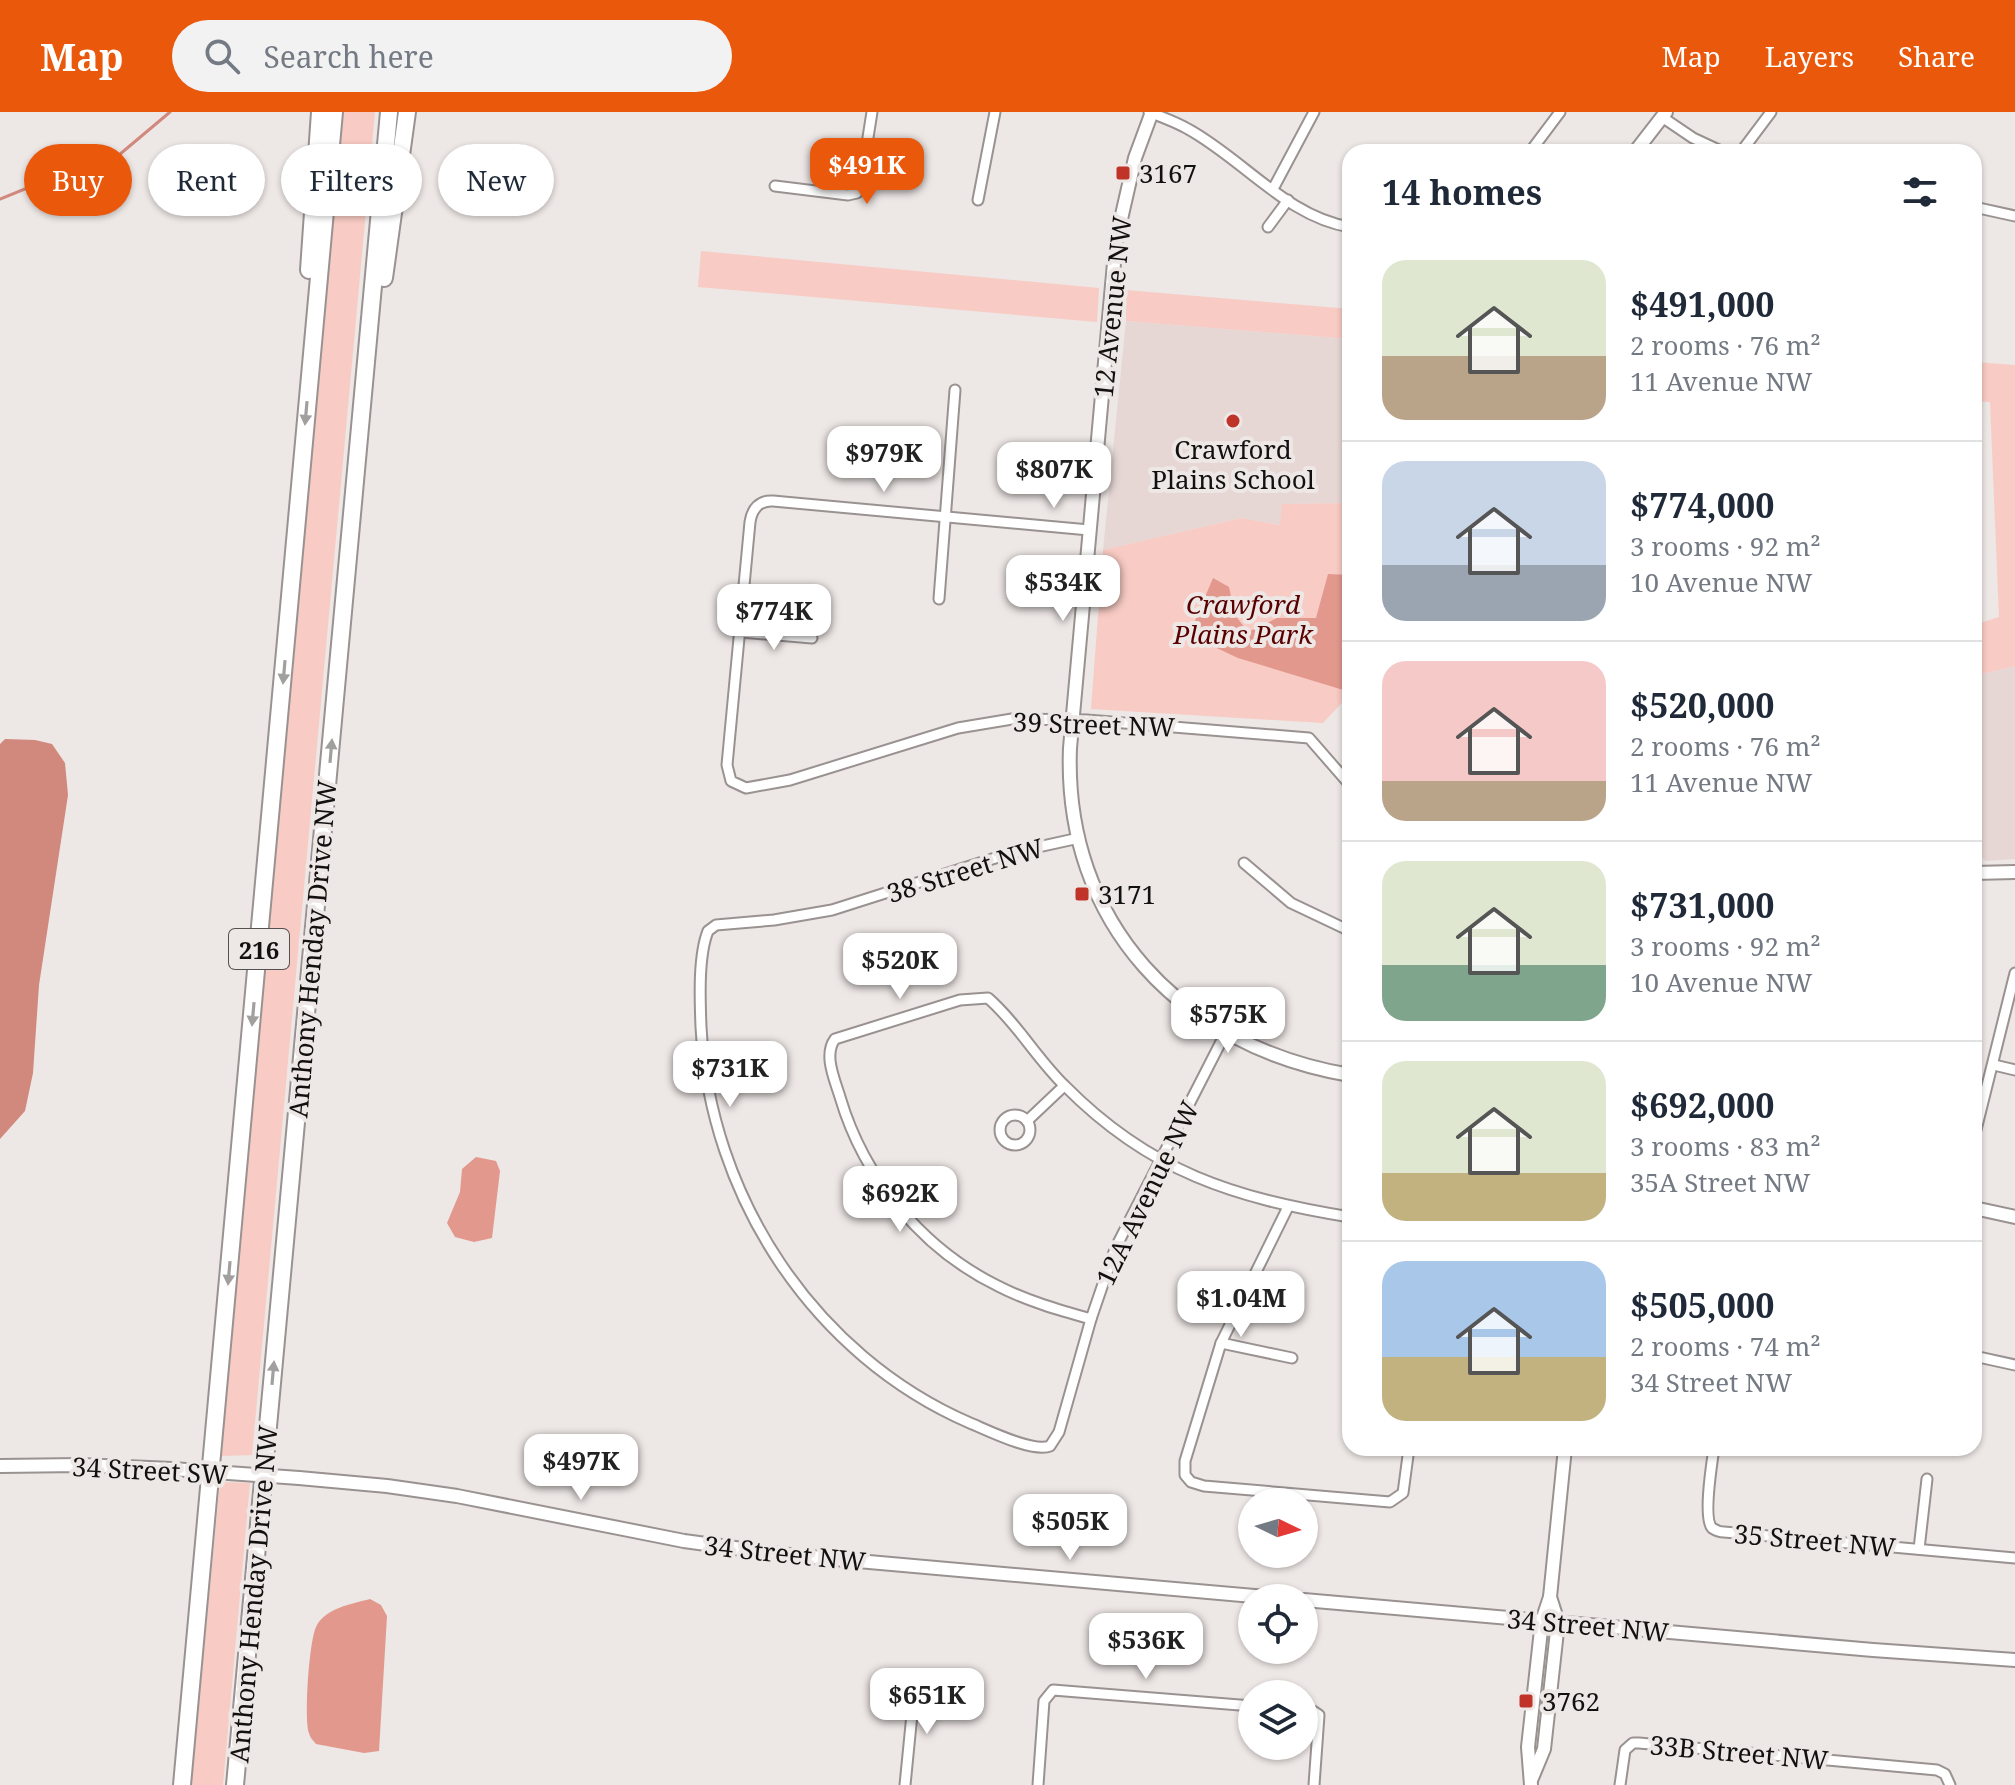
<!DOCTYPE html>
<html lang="en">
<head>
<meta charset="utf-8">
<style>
  :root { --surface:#fff; --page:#f2f2f3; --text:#1f2937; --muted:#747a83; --line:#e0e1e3; --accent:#ea580c }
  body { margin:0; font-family:"Noto Serif",serif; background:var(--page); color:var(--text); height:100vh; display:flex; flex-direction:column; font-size:30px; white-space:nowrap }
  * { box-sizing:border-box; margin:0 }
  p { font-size:26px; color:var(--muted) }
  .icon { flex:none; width:44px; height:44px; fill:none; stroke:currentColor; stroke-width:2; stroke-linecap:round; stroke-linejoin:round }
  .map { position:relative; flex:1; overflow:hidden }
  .side { position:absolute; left:1342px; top:32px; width:640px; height:1312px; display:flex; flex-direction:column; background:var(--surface); border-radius:24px; box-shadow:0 2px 6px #0004 }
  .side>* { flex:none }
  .banner { position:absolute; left:24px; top:32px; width:760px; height:72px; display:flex; gap:16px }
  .needle { width:52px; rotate:95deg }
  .fabs { position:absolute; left:1238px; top:1376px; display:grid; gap:16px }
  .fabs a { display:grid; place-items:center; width:80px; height:80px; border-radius:50%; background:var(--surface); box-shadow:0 2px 6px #0004; font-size:40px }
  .price { position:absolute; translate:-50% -68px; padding:0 18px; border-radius:16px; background:#fff; color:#222; font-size:26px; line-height:52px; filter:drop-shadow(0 2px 4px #0008) }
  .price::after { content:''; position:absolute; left:50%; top:48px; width:24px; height:18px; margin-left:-12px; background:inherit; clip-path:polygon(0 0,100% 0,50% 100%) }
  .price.active { background:var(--accent); color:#fff }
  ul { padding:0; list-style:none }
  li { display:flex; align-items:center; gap:24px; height:200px; padding:0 40px }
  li+li { border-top:2px solid var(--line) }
  li span { display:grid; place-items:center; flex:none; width:224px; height:160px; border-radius:24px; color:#555 }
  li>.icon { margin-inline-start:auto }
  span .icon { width:96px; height:96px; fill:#fffc; stroke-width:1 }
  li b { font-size:34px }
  h2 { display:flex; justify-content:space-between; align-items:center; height:96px; padding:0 40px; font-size:34px }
  .tag { padding:0 28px; border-radius:36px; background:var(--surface); box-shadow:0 2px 6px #0004; font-size:28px; line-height:72px }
  .tag.active { background:var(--accent); color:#fff }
  header { display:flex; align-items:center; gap:48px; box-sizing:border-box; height:112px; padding:0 40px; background:var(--accent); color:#fff }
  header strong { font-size:38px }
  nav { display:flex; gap:44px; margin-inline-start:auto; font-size:28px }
  .search { width:560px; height:72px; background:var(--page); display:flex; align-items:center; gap:20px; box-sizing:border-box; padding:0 28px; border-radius:44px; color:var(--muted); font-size:30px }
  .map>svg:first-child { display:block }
  .built { fill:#e6d7d4 }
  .green { fill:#f8cbc4 }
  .forest { fill:#e2988d }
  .water { fill:#d1887d }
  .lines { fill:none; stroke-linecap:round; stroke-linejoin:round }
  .stream { stroke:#d1887d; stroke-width:3 }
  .street-casing { stroke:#999291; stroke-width:13 }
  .secondary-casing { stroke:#999291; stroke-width:16 }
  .highway-casing { stroke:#999291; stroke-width:20 }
  .street { stroke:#fff; stroke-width:9 }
  .secondary { stroke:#fff; stroke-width:12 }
  .highway { stroke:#fff; stroke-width:16 }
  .secondary-bridge-casing { stroke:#999291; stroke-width:16; stroke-linecap:butt }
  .secondary-bridge { stroke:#fff; stroke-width:12 }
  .oneway { fill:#a1a09f }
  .poi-dot { fill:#c03328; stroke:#ede7e5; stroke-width:3 }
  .labels { text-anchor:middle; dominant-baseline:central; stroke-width:8; stroke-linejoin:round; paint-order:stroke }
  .shield { fill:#ede7e5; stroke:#545150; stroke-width:2 }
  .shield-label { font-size:24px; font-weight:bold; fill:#131110 }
  .poi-label { font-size:26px; fill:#131110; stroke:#ede7e5; text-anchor:start }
  .street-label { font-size:26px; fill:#131110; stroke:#ede7e5 }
  .park-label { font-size:26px; font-style:italic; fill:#590000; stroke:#ede7e5 }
</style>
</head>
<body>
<header>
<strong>Map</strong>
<div class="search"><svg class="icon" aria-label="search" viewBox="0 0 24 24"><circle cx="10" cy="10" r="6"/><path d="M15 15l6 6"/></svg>Search here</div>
<nav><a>Map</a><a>Layers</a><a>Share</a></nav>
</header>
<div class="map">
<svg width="2015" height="1673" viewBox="0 0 2015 1673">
  <rect width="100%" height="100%" fill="#ede7e5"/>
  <!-- built -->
  <g class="built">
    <path d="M1126,209L1350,227V391L1282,392L1281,413L1241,406L1103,438Z"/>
    <path d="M2015,554V747L1986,749L1978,743L1974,564Z"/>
  </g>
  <!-- green -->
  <g class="green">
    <path d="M343,0H375L252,1343L221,1344Z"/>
    <path d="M701,139L1099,176L1097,210L698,175Z"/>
    <path d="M1126,178L1350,197V227L1126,209Z"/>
    <path d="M1974,250L2015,253V554L1974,564V513L1999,505L1990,290L1974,289Z"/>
    <path d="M1350,391V582L1323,611L1091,597L1103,438L1241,406L1280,413L1282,392Z"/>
    <path d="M220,1370L250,1371L223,1673H191Z"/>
  </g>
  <!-- forest -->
  <g class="forest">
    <path d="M1328,462L1350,463V580L1238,546L1189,523L1213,466L1229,475L1235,503L1248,520L1277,506H1316Z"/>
    <path d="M476,1045L496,1049L500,1059L492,1126L474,1130L455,1125L447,1111L460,1080L462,1057Z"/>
    <path d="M370,1487L381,1493L387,1504L379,1639L364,1641L316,1632C313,1628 310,1626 309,1621C304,1606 309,1530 316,1515C325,1496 352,1492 370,1487Z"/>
  </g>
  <!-- water -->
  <path class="water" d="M5,627L35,628L52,632L65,651L68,683L39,873L33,961L25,999L0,1027V632Z"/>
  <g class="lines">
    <!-- stream -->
    <path class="stream" d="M0,87L42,70L57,72L113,48L170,0"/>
    <defs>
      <g id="street">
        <path d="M1149,0C1162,5 1176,10 1188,17C1243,47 1287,105 1350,115"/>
        <path d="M1662,5L1693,26L1723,40"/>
        <path d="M1530,40L1560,0"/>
        <path d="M1741,40L1771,0"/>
        <path d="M775,74L848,83L857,81L861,70L872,0"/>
        <path d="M1273,77L1314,0"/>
        <path d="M978,88L995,0"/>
        <path d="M1974,95L2015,104"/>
        <path d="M1268,115L1288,88"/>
        <path d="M1089,418L773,389C759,388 752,397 750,410L727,653L731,669L746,676L790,668L958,616L1012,607L1087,608L1309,626L1350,673"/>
        <path d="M939,487L955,278"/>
        <path d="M740,520L812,526"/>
        <path d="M1079,726L1011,741L832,798L774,808L716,813L708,819C698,844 700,888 701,915C710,1084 813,1243 970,1311C987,1318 1033,1341 1050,1334L1059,1320L1091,1207L1115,1137L1225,922"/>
        <path d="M1244,751L1291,791L1350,819"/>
        <path d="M1994,953L2015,958"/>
        <circle cx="1015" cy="1018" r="15"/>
        <path d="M1027,1009L1064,974"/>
        <path d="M1974,1026L2015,861"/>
        <path d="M1288,1095L1221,1231L1185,1349V1363L1191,1370L1204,1374L1390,1390L1403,1381L1409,1336"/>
        <path d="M1091,1207C1059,1198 1027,1189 998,1174C922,1137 864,1066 840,985C835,968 823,943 835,927L960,888L988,886C1017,911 1037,947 1065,974C1150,1060 1234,1086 1350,1105"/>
        <path d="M1221,1231L1292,1246"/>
        <path d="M1974,1244L2015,1253"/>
        <path d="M1714,1336C1712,1350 1703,1406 1712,1416C1715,1418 1721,1420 1724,1420L2015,1446"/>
        <path d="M1919,1437L1927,1367"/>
        <path d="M1304,1598L1313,1599L1319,1603L1314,1673"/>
        <path d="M905,1673L915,1572"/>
        <path d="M1038,1673L1044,1589L1053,1578L1252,1594"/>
        <path d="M1620,1673L1625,1638L1633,1631H1639L1937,1658L1945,1662L1950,1673"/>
      </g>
      <g id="secondary">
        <path d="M1152,0L1135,46L1116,129L1070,636C1063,811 1182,935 1350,963"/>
        <path d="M1635,40L1666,0"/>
        <path d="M1974,761L2015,760"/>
        <path d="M1974,1096L2015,1105"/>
        <path d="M0,1354L80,1353L172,1357"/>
        <path d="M299,1366L387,1374L457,1384L684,1429L779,1442L1276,1486"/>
        <path d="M1304,1488L1873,1538L2015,1548"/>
        <path d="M1532,1666L1544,1637L1558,1510L1550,1485"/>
        <path d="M1531,1673L1528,1635L1542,1509L1550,1485L1565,1336"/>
      </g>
      <g id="highway">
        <path d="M309,158L320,0"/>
        <path d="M384,166L407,0"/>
        <path d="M182,1673L334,0"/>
        <path d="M235,1673L389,0"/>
      </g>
    </defs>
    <!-- street casing -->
    <use href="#street" class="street-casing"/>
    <!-- secondary casing -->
    <use href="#secondary" class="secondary-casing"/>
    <!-- highway casing -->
    <use href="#highway" class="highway-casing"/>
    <!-- street -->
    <use href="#street" class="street"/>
    <!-- secondary -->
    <use href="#secondary" class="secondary"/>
    <!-- highway -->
    <use href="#highway" class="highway"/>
    <defs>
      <path id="secondary-bridge" d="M172,1357L299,1366"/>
    </defs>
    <!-- secondary-bridge casing -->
    <use href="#secondary-bridge" class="secondary-bridge-casing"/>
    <!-- secondary-bridge -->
    <use href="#secondary-bridge" class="secondary-bridge"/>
  </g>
  <!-- one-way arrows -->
  <defs><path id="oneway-solid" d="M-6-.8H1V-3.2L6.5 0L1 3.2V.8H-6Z" transform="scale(2)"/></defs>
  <g class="oneway">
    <use href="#oneway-solid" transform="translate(306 301) rotate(95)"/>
    <use href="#oneway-solid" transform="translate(284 560) rotate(95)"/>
    <use href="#oneway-solid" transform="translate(331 639) rotate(-85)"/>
    <use href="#oneway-solid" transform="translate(253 902) rotate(95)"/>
    <use href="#oneway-solid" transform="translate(229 1161) rotate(95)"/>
    <use href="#oneway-solid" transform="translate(273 1261) rotate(-85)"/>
  </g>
  <!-- markers -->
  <g class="poi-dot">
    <rect x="1115" y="53" width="16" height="16" rx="4"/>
    <circle cx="1233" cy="309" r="8"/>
    <rect x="1074" y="774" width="16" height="16" rx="4"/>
    <rect x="1518" y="1581" width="16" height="16" rx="4"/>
  </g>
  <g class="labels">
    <!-- shield labels -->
    <rect class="shield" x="229" y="817" width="60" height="40" rx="6"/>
    <g class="shield-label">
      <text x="259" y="837">216</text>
    </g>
    <!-- poi labels -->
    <g class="poi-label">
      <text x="1139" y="61">3167</text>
      <text x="1233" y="337" text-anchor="middle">Crawford<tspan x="1233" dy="30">Plains School</tspan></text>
      <text x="1098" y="782">3171</text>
      <text x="1542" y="1589">3762</text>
    </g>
    <!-- street labels -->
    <g class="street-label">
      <text transform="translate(1112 195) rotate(-84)">12 Avenue NW</text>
      <text transform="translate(1094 612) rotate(2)">39 Street NW</text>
      <text transform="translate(965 758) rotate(-17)">38 Street NW</text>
      <text transform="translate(312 837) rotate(-85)">Anthony Henday Drive NW</text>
      <text transform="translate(1147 1081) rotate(-64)">12A Avenue NW</text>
      <text transform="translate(150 1358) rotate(3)">34 Street SW</text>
      <text transform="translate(1815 1428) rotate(5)">35 Street NW</text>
      <text transform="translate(785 1441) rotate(6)">34 Street NW</text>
      <text transform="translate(253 1482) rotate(-85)">Anthony Henday Drive NW</text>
      <text transform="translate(1588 1513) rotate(5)">34 Street NW</text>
      <text transform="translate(1739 1640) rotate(5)">33B Street NW</text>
    </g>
    <!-- park labels -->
    <g class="park-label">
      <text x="1243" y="492">Crawford<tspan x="1243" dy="30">Plains Park</tspan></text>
    </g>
  </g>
</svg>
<div class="fabs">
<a><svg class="needle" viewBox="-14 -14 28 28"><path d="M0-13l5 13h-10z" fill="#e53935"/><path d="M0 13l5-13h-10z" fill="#747a83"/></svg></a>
<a><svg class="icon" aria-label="locate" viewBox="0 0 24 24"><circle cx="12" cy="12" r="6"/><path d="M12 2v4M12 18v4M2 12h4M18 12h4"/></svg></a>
<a><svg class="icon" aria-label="layers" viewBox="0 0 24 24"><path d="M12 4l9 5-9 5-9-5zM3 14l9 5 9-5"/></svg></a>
</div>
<b class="price active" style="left:867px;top:94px">$491K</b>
<b class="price" style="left:884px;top:382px">$979K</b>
<b class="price" style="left:1054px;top:398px">$807K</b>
<b class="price" style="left:1063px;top:511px">$534K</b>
<b class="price" style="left:774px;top:540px">$774K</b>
<b class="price" style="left:900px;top:889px">$520K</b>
<b class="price" style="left:1228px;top:943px">$575K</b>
<b class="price" style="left:730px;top:997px">$731K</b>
<b class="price" style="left:900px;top:1122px">$692K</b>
<b class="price" style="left:1241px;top:1227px">$1.04M</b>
<b class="price" style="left:581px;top:1390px">$497K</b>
<b class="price" style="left:1070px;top:1450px">$505K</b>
<b class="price" style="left:1146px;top:1569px">$536K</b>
<b class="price" style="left:927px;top:1624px">$651K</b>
<div class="banner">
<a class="tag active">Buy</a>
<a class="tag">Rent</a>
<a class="tag">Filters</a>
<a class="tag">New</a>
</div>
<section class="side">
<h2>14 homes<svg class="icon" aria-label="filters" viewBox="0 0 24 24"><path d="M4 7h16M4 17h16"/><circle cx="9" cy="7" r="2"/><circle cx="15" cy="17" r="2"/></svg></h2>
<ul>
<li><span style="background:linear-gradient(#dfe7d0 60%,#b9a48a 0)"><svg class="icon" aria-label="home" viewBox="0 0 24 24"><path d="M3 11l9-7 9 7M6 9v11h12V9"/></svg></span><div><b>$491,000</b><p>2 rooms · 76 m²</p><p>11 Avenue NW</p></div></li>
<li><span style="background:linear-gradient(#c9d6e8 65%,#9aa5b1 0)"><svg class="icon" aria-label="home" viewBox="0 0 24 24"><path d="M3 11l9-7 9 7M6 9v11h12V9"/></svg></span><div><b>$774,000</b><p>3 rooms · 92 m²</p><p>10 Avenue NW</p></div></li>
<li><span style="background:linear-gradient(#f6c9c9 75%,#b9a48a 0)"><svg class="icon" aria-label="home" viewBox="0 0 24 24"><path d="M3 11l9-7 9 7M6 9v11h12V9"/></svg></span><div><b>$520,000</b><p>2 rooms · 76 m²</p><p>11 Avenue NW</p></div></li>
<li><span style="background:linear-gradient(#dfe7d0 65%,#7fa58c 0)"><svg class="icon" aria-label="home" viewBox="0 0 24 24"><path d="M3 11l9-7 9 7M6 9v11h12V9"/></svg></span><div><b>$731,000</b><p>3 rooms · 92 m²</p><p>10 Avenue NW</p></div></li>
<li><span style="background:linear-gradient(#dfe7d0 70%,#c2b280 0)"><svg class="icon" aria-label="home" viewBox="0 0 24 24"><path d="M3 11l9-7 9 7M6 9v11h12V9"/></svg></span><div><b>$692,000</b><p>3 rooms · 83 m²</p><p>35A Street NW</p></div></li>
<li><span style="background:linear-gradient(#a9c7e8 60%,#c2b280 0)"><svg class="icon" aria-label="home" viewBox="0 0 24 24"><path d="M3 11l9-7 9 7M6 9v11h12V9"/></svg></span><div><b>$505,000</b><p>2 rooms · 74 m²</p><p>34 Street NW</p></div></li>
</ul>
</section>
</div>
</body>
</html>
